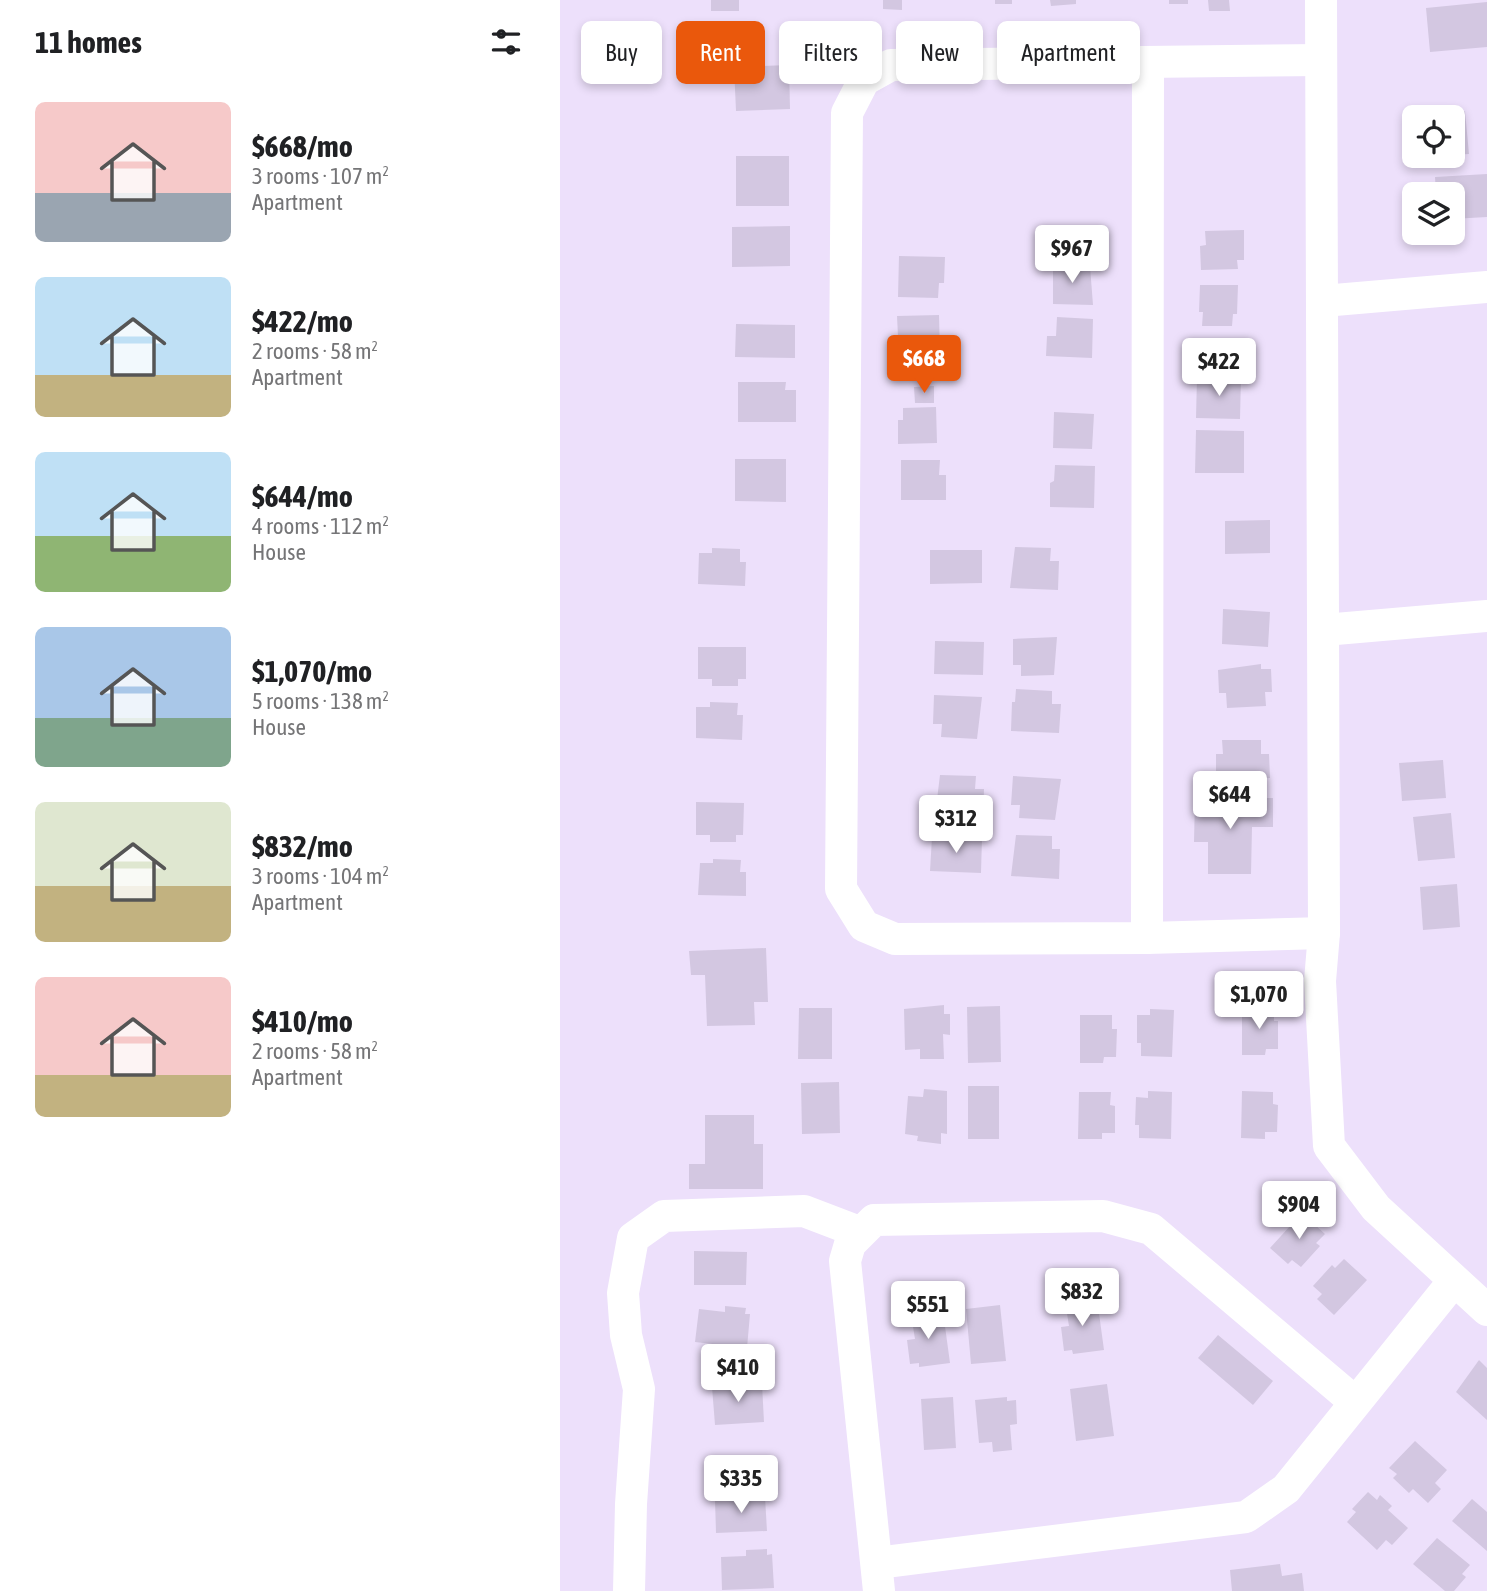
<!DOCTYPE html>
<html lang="en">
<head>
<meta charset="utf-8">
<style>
  :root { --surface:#fff; --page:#f6f6f6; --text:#202124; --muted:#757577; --accent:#ea580c }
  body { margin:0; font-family:"Asap Condensed",sans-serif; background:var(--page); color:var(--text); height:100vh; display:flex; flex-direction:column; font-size:26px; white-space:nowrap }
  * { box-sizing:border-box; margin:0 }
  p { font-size:23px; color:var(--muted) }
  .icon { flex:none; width:38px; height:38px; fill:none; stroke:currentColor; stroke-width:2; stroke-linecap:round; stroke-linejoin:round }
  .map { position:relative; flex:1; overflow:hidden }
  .side { display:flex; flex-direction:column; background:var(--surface); width:560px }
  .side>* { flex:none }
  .top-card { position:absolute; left:21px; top:21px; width:665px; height:63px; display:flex; gap:14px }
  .controls { position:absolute; left:842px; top:105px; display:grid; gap:14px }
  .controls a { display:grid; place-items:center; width:63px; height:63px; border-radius:10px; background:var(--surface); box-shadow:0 4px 10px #0003; font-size:35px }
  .price { position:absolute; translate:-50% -60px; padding:0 16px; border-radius:7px; background:#fff; color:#222; font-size:23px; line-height:46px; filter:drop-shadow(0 2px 4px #0008) }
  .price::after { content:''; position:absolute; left:50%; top:42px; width:21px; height:16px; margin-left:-10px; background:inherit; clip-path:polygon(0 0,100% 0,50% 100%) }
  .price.on { background:var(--accent); color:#fff }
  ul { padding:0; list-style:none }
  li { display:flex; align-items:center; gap:21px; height:175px; padding:0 35px }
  li span { display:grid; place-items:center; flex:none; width:196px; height:140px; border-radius:10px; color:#555 }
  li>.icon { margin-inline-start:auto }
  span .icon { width:84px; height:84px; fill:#fffc; stroke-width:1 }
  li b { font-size:30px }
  h2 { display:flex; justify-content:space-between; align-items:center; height:84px; padding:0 35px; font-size:30px }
  .chip { padding:0 24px; border-radius:10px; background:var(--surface); box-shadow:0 4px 10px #0003; font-size:24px; line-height:63px }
  .chip.on { background:var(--accent); color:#fff }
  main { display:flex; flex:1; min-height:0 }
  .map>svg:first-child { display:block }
  .building { fill:#d3c7e1 }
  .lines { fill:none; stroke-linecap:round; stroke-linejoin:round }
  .minor { stroke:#fff; stroke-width:32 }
</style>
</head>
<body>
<main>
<section class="side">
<h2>11 homes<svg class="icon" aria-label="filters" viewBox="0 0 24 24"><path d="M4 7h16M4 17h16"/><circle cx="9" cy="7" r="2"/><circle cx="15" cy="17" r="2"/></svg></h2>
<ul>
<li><span style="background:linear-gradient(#f6c9c9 65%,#9aa5b1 0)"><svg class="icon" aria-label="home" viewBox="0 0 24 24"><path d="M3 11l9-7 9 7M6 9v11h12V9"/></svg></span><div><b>$668/mo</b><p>3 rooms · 107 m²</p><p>Apartment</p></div></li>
<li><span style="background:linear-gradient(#bfe0f5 70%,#c2b280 0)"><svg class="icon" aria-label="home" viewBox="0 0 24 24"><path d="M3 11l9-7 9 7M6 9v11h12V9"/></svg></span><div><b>$422/mo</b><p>2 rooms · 58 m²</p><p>Apartment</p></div></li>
<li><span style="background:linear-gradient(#bfe0f5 60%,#8fb573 0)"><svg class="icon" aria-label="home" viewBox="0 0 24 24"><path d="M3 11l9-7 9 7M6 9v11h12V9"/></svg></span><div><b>$644/mo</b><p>4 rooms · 112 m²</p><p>House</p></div></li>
<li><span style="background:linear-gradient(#a9c7e8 65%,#7fa58c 0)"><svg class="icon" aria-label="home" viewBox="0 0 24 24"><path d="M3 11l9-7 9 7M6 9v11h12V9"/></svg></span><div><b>$1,070/mo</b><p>5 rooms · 138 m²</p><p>House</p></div></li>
<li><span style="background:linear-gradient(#dfe7d0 60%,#c2b280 0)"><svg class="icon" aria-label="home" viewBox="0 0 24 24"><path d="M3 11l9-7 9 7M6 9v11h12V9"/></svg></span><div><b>$832/mo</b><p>3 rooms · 104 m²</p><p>Apartment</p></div></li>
<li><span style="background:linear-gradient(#f6c9c9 70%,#c2b280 0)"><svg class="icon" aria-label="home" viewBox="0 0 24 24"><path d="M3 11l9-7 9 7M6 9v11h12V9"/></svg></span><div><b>$410/mo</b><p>2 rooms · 58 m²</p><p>Apartment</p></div></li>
</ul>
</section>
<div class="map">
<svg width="927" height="1591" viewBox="0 0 927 1591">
  <rect width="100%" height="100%" fill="#ede0fb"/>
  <!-- building -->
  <g class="building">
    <rect x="151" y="0" width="28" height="11"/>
    <path d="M323,0H342V10L323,9Z"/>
    <rect x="435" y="0" width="17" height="4"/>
    <path d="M490,0H516V4L491,6Z"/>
    <rect x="609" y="0" width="19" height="4"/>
    <path d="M648,0H669L670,11H649Z"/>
    <path d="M927,2V47L870,52L866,8Z"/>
    <path d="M229,65L230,109L176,111L174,67Z"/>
    <path d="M905,111L909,154L892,155V117L860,115Z"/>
    <rect x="176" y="156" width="53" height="50"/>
    <path d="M927,174V217L892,219V194H876L875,177Z"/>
    <path d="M230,226V266L172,267V227Z"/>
    <path d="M684,230V260H677L678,269L641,270L640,246L646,245L645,231Z"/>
    <path d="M339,256L385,257L384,283H379L378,298L338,297Z"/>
    <path d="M493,266H530L533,305L493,304Z"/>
    <path d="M640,285H678L677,314H673L672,326H642L643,312H639Z"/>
    <path d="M379,315L380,355L339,357L337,316Z"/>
    <path d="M497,317L533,319L532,358L486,356L487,336H496Z"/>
    <path d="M176,324L235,325V358L175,357Z"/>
    <path d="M637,376L681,377L680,419L636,418Z"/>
    <path d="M178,382H226L225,390H236V422H178Z"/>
    <path d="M374,386V403H355L354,387Z"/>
    <path d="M376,407L377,443L338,444V420H343V408Z"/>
    <path d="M494,412L534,414L532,449L493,448Z"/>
    <path d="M636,430L684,431V473H635Z"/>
    <path d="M175,459H226V502L175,501Z"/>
    <path d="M341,460H380L379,475H386V500H341Z"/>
    <path d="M495,465L535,466L534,508L490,507V483L494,481Z"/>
    <path d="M710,520V553L665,554V521Z"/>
    <path d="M455,547L491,548L490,561H499L498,590L450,588Z"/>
    <path d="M152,548L180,549V562H186L185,586L138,584L139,553H152Z"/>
    <path d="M370,550H422V583L370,584Z"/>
    <path d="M663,609L710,612L708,647L662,644Z"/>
    <path d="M497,637L494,675L461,676V665H453V639Z"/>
    <path d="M375,641L424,642L423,675L374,674Z"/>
    <path d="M138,647H186V679H178V686H152V679H138Z"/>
    <path d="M701,664V669H711L712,692H705L706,706L667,708L666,693H659L658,670Z"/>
    <path d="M456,689L492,691V704H501L499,733L451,731L452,702H455Z"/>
    <path d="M374,695L422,697L417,739L381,737L382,724H373Z"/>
    <path d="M150,702L178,703L177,715H183L182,740L136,738V707H150Z"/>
    <path d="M662,740H701V754H709L710,778L667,782V777H656V754H663Z"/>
    <path d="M883,760L886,798L842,801L839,763Z"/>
    <path d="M380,775L416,776L415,789H424L423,818L375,816Z"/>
    <path d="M453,776L501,779L495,820L459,818L460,805H451Z"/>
    <path d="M635,798H713V827H692L691,874H648V842H634Z"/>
    <path d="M136,802L184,803L183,835H176V842H150V835H136Z"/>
    <path d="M891,813L895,858L858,861L853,817Z"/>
    <path d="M456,835L492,836V849H500L499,879L451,876Z"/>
    <path d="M372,837L422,838L421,873L370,871Z"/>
    <path d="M153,859L181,860L180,872H186V896L138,895L140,863H153Z"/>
    <path d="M897,884L900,927L863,930L860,887Z"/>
    <path d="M206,948L208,1002H194L195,1025L147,1026L145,975H131L129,951Z"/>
    <path d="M384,1005V1014H390V1035L383,1034L384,1059H360V1049L345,1050L344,1009Z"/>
    <path d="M440,1006L441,1062L408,1063L407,1007Z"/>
    <path d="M239,1008H272V1059H238Z"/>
    <path d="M682,1008H714V1021H718V1049H706L705,1055H682Z"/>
    <path d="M590,1009L614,1010L612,1057L581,1056V1043H577V1015H590Z"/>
    <path d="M520,1015H552V1029H557L556,1057H544L543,1063H520Z"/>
    <path d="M279,1082L280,1133L242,1134L241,1083Z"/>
    <rect x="408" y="1086" width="31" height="53"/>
    <path d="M364,1089L387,1091V1134L381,1133V1144L357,1141L358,1136L345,1134L348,1096L363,1097Z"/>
    <path d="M588,1091L612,1092L611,1139L579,1138V1125H575L576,1097L588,1098Z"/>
    <path d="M682,1091L713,1092V1104L718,1105L717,1132H705V1139L681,1138Z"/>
    <path d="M519,1092H551L550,1105L555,1106V1133H542V1139H518Z"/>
    <path d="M145,1115H194V1144H203V1189H129V1164H145Z"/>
    <path d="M742,1213L765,1234L756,1243L760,1246L741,1267L732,1260L728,1264L710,1248Z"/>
    <path d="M134,1251L187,1252L186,1285H134Z"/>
    <path d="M784,1259L807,1280L774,1315L757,1299L762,1294L753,1286L772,1265L775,1268Z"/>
    <path d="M524,1298L525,1308L538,1306L544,1350L513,1354L512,1350L504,1351L501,1327L509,1326L505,1301Z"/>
    <path d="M440,1305L446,1361L411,1364L406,1309Z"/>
    <path d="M165,1306L186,1308L185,1314H190L187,1348L135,1342L139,1309L165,1312Z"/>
    <path d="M370,1311L371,1321L384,1319L390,1363L359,1367V1363L350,1364L347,1340L355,1339L351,1314Z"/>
    <path d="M658,1335L713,1381L693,1405L638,1358Z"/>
    <path d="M919,1360L927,1368V1420L896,1392Z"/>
    <path d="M202,1384L204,1422L155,1425L152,1387Z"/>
    <path d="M547,1384L554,1436L516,1441L510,1389Z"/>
    <path d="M393,1397L396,1448L364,1450L361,1399Z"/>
    <path d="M447,1397V1401L456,1400L457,1424L450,1425L452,1450L433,1452L432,1442L419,1443L415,1400Z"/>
    <path d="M855,1441L887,1470L875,1483L881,1489L868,1503L853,1489L849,1493L833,1478L837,1474L829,1468Z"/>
    <path d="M808,1492L817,1500L820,1495L832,1506L828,1510L848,1528L832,1545L826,1540L817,1550L787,1522L796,1512L792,1509Z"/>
    <path d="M205,1497L207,1531L156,1533L155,1500Z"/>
    <path d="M912,1499L927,1512V1551L892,1521Z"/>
    <path d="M877,1538L910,1565L902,1574L906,1577L894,1591H885L853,1564Z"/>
    <path d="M207,1549V1555L212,1554L214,1588L162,1590L161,1557L186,1556V1550Z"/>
    <path d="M720,1564L722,1576L742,1573L744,1591H672L670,1570Z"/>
  </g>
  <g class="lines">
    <!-- minor -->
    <g class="minor">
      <path d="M761,0L764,933L760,981L769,1146L816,1208L927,1310"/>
      <path d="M761,60L331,65L304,80L287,113L281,889L304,926L335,939L587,938L764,933"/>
      <path d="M763,301L927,287"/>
      <path d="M764,630L927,616"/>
      <path d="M587,938L588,64"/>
      <path d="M317,1563L686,1517L726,1489L893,1282"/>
      <path d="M69,1591L71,1504L79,1389L66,1335L63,1293L73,1238L104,1216L244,1211L299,1232"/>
      <path d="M319,1591L285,1261L290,1244L314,1220L543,1216L591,1229L795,1402"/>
    </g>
  </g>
</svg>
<div class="controls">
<a><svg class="icon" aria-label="locate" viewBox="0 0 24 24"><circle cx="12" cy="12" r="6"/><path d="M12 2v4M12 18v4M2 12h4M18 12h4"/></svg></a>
<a><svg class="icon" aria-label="layers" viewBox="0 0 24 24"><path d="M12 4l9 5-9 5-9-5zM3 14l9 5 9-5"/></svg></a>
</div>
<b class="price" style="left:512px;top:285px">$967</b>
<b class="price on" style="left:364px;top:395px">$668</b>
<b class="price" style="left:659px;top:398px">$422</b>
<b class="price" style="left:670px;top:831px">$644</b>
<b class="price" style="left:396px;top:855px">$312</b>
<b class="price" style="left:699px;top:1031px">$1,070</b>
<b class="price" style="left:739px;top:1241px">$904</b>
<b class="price" style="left:522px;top:1328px">$832</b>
<b class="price" style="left:368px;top:1341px">$551</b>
<b class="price" style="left:178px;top:1404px">$410</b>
<b class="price" style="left:181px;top:1515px">$335</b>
<div class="top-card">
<a class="chip">Buy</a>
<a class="chip on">Rent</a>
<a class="chip">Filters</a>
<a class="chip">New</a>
<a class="chip">Apartment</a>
</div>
</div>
</main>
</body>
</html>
